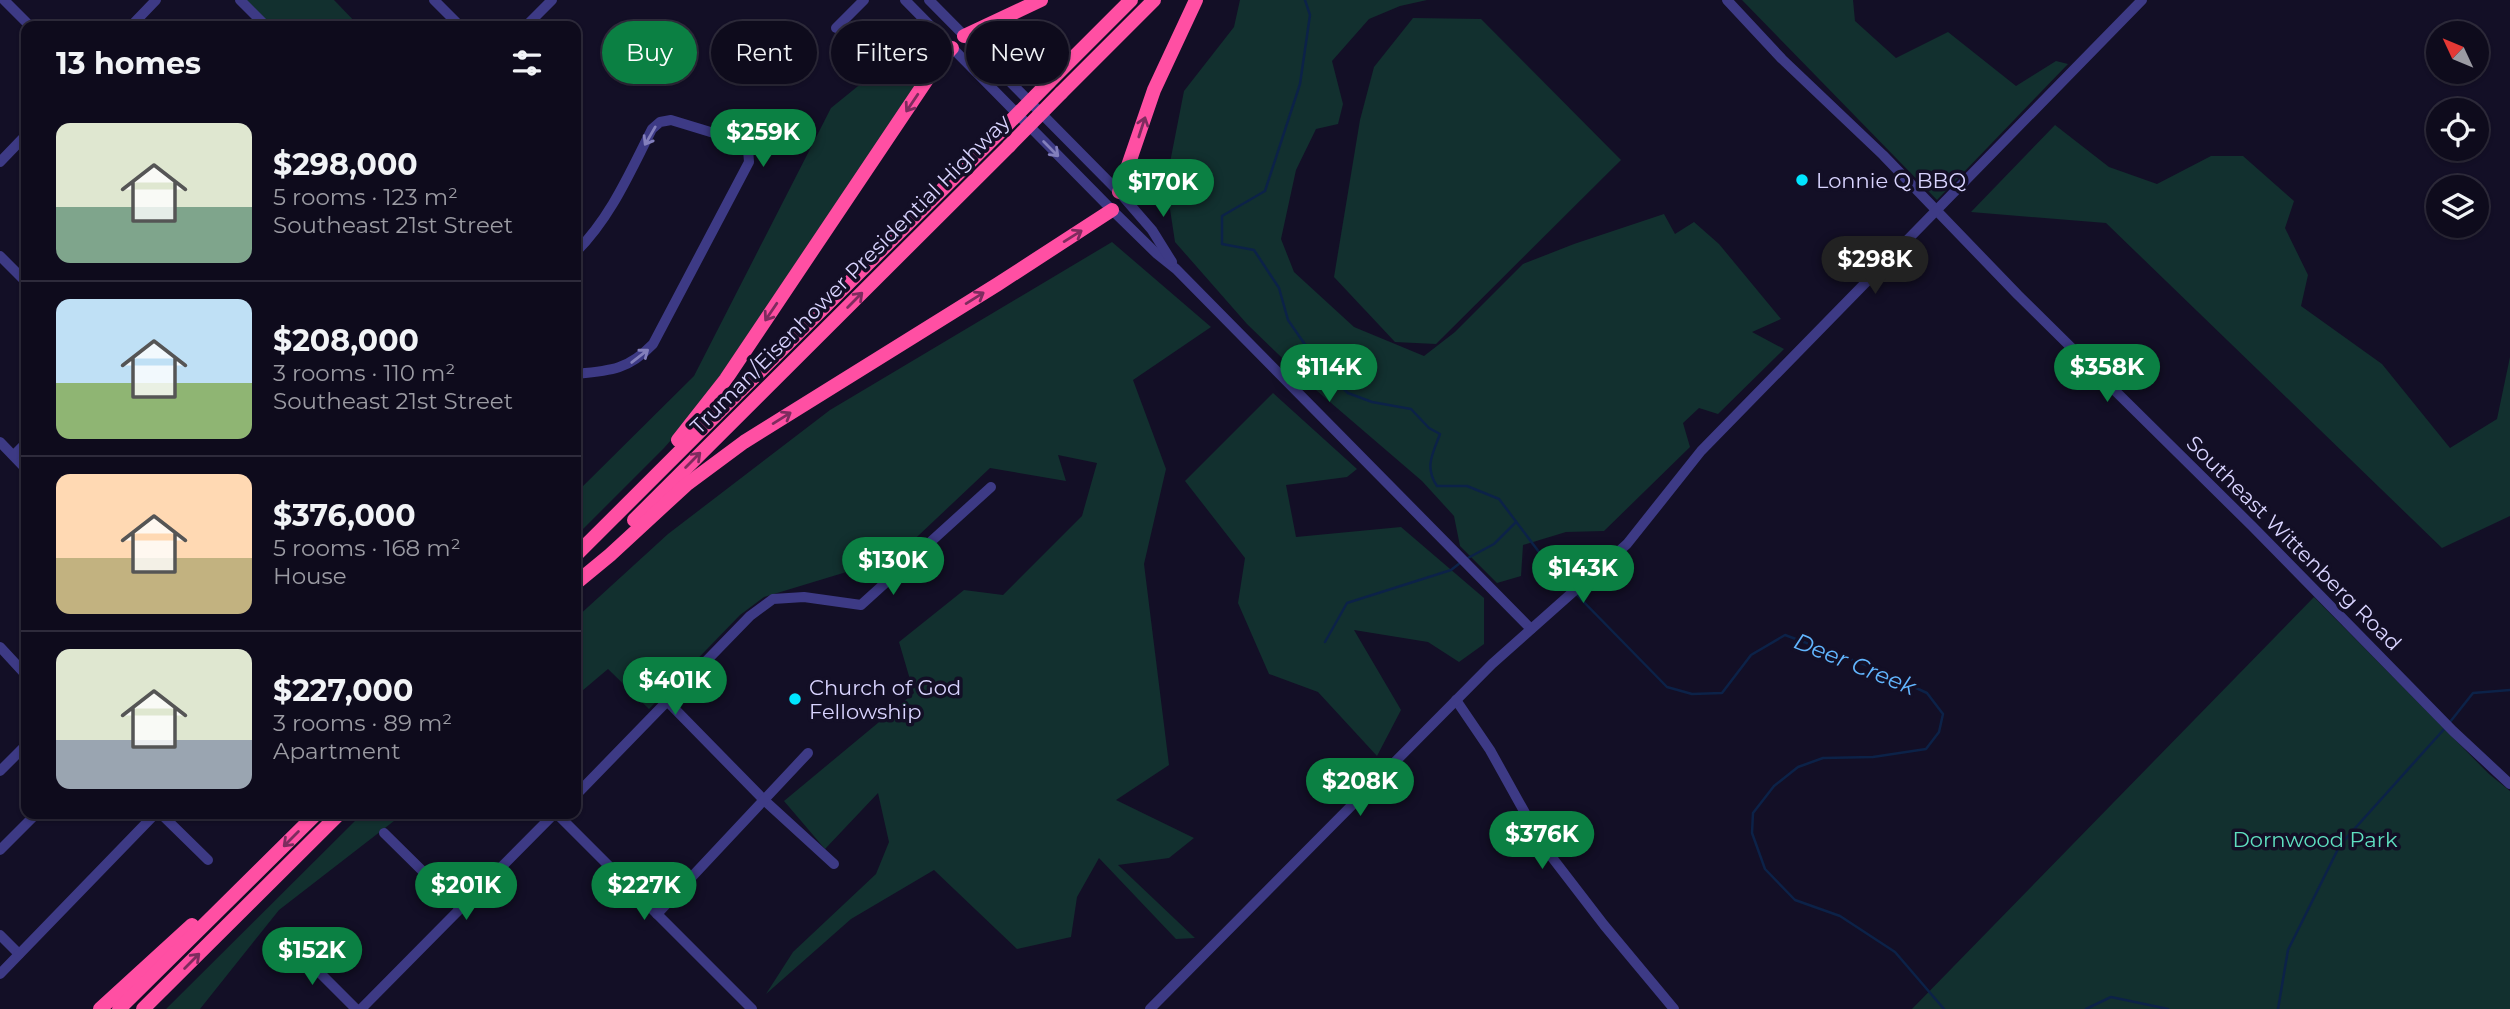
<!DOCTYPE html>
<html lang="en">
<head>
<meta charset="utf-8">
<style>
  :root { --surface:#0e0b1c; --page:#171425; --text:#f1f3f6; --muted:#9b9ba3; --line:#2e2b3b; --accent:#0b8043 }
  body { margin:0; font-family:Montserrat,sans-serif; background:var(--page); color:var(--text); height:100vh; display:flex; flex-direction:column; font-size:26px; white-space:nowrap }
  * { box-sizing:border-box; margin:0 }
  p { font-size:23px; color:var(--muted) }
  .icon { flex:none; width:38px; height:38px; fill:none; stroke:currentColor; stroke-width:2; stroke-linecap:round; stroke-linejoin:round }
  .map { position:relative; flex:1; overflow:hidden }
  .sheet { position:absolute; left:21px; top:21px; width:560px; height:798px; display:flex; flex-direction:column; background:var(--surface); border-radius:14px; box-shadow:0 2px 5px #0004,0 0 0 2px var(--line) }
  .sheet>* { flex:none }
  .banner { position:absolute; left:602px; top:21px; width:665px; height:63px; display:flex; gap:14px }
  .needle { width:46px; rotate:314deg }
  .buttons { position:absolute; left:2426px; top:21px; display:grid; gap:14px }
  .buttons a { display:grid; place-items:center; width:63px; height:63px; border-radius:50%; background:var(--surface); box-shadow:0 2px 5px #0004,0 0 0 2px var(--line); font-size:35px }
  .price { position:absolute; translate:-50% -60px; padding:0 16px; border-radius:24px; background:var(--accent); color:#fff; font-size:23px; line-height:46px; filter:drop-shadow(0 2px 4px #0008) }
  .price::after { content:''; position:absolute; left:50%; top:42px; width:21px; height:16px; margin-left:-10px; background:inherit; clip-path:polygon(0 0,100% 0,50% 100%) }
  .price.on { background:#222; color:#fff }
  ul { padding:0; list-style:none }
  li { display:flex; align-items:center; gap:21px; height:175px; padding:0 35px }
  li+li { border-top:2px solid var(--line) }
  li span { display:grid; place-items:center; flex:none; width:196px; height:140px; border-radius:14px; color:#555 }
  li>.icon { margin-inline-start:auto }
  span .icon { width:84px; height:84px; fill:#fffc; stroke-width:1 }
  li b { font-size:30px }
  h2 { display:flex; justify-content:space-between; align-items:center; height:84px; padding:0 35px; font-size:30px }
  .chip { padding:0 24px; border-radius:32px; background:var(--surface); box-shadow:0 2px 5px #0004,0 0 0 2px var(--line); font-size:24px; line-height:63px }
  .chip.on { background:var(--accent); color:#fff }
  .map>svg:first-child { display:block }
  .green { fill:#12302f }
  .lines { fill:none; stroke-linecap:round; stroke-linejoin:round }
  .stream { stroke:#0c2248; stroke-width:2.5 }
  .minor { stroke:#3d3a85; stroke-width:10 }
  .highway { stroke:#ff4fa3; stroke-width:14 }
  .highway-bridge { stroke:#ff4fa3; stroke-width:14 }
  .oneway { stroke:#7d2c5e }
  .oneway2 { stroke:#837fbc }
  .poi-dot { fill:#00e5ff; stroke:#130f26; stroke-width:2.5 }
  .labels { text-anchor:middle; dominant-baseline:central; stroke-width:7; stroke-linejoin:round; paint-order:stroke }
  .poi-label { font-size:21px; fill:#d9d4ff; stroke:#130f26; text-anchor:start }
  .street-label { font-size:21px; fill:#d9d4ff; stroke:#130f26 }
  .park-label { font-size:21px; fill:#5fe0c0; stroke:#130f26 }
  .water-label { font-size:23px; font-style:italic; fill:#62b6ff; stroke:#130f26 }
</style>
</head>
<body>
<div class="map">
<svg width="2510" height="1009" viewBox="0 0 2510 1009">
  <rect width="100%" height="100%" fill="#130f26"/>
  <!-- green -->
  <g class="green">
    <path d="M245,0H334L359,26H270Z"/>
    <path d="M1240,0H1427L1400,6L1369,19L1332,61L1343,104L1338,124L1316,129L1296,170L1281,239L1294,272L1354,327L1424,356L1455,332L1523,264L1574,244L1664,214L1675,234L1694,222L1719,244L1781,319L1752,332L1784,349L1718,414L1699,408L1683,423L1690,447L1604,531L1566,532L1523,545L1521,576L1497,583L1460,546L1454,516L1422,481L1309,384L1247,324L1175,242L1166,183L1184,91L1234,27Z"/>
    <path d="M1742,0H1853L1855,21L1896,58L1948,32L2016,86L2056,61L2068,64L1937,200Z"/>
    <path d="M1413,18L1481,19L1621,160L1436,344L1395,342L1334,277L1360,120L1374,67Z"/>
    <path d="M907,32L922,36L919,52L930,64L695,413L664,448L576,536V493L694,376L831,108L884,65Z"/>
    <path d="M2055,125L2109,167L2157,184L2211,156H2243L2294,201L2285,228L2308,275L2301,306L2382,364L2450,448L2497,419L2510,357V516L2442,548L2106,223L1971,212Z"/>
    <path d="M1112,242L1211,327L1133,380L1166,469L1144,564L1169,765L1116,800L1194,838L1169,858L1118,865L1195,938L1176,939L1099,858L1077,897L1071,937L1017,949L934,870L851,919L766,994L793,952L876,874L889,842L878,793L825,849L784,801L914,693L899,642L964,590L1003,595L1082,516L1097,463L1058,455L1066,481L990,468L901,552L853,570L764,597L740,615L649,709L608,669L576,696V618L668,534L830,410Z"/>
    <path d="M1273,393L1357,469L1347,477L1286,485L1296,537L1401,527L1484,598V644L1459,662L1428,642L1354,630L1401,710L1377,756L1318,692L1269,674L1238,603L1245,558L1185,481Z"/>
    <path d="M2314,597L2489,774L2510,791V1009H1912Z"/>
    <path d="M362,814H403L279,910L200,1009H166Z"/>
  </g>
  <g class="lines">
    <!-- stream -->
    <g class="stream">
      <path d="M1305,0L1310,15L1300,84L1265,191L1222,216V244L1254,250L1279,288L1288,320L1322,369L1348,393L1372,402L1411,409L1429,428L1440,434C1433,453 1424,467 1437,486H1467L1499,499L1542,556L1571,588"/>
      <path d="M1466,559L1494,544L1516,522"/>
      <path d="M1575,593L1667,687L1692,694L1722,693L1751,655L1785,635L1866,665L1927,693L1943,714L1939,732L1926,749L1873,757L1823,758L1798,767L1774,786L1753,813L1752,833L1765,869L1795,900L1840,916L1895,952L1944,1009"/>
      <path d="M1325,642L1347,603L1451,570L1460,563"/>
      <path d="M2450,722L2473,693L2510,690"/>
      <path d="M2086,1009L2111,997L2168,1009"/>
      <path d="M2278,1009L2288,950L2340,845L2446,727"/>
    </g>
    <!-- minor -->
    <g class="minor">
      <path d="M4,0L30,26"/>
      <path d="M240,0L266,26"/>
      <path d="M434,0L460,26"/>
      <path d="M905,0L1112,210L1156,253L1176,269L1531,629"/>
      <path d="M929,0L1119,192L1152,230L1172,262"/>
      <path d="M1727,0L1782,59L1883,155L2018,295L2252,526L2453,731L2510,784"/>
      <path d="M131,26L156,0"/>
      <path d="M526,26L552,0"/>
      <path d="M836,28L864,0"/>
      <path d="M0,162L26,135"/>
      <path d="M576,252C611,217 630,172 652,129L660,122L671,120L740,141L748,149L749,162L653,344C628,370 610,371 576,374"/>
      <path d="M0,256L26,282"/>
      <path d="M0,442L26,469"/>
      <path d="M14,455L26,443"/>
      <path d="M0,647L26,675"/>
      <path d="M1456,700L1490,750L1544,847L1604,925L1674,1009"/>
      <path d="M668,702L764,800L834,864"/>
      <path d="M0,771L26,745"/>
      <path d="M576,795L750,616L773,599L804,597L861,605L991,487"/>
      <path d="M161,814L208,860"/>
      <path d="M557,814L752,1009"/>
      <path d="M384,833L459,907"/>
      <path d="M0,850L36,814"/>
      <path d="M657,914L808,753"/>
      <path d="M0,935L19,954"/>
      <path d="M290,943L356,1009"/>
      <path d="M0,974L155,814"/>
      <path d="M361,1009L554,814"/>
      <path d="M1150,1009L1492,664L1627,544L1701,451L2142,0"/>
    </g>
    <!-- highway -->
    <g class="highway">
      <path d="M964,36L1041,0"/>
      <path d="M1049,82L1131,0"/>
      <path d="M1061,93L1154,0"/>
      <path d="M1119,192L1154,90L1196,0"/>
      <path d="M678,440L726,379L938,63L952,48"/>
      <path d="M634,520L1009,146"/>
      <path d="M576,555L998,134"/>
      <path d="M576,583L610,555L686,485L744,442L998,284L1112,210"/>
      <path d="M100,1009L192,925"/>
      <path d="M119,1009L316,814"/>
      <path d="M143,1009L339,814"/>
    </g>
    <!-- highway-bridge -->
    <g class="highway-bridge">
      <path d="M998,134L1049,82"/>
      <path d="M1009,146L1061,93"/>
    </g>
  </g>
  <!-- one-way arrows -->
  <defs><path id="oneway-shaft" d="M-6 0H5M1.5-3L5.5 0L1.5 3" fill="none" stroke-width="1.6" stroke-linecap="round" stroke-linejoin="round" transform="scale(1.75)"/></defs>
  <g class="oneway">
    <use href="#oneway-shaft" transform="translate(912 103) rotate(124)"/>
    <use href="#oneway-shaft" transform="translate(1142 127) rotate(-72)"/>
    <use href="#oneway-shaft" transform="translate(1073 236) rotate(-32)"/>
    <use href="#oneway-shaft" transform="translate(975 298) rotate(-32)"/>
    <use href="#oneway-shaft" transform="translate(855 300) rotate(-45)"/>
    <use href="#oneway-shaft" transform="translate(771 312) rotate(124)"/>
    <use href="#oneway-shaft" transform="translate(782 418) rotate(-32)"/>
    <use href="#oneway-shaft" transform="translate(693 460) rotate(-45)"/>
    <use href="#oneway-shaft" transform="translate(291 839) rotate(135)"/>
    <use href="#oneway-shaft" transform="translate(192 961) rotate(-45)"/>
  </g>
  <g class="oneway2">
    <use href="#oneway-shaft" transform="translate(650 136) rotate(120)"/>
    <use href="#oneway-shaft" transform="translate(1051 149) rotate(45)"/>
    <use href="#oneway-shaft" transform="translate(640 356) rotate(-38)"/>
  </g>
  <!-- markers -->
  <g class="poi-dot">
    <circle cx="1802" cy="180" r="7"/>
    <circle cx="795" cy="699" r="7"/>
  </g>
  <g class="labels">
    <!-- poi labels -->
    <g class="poi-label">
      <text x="1816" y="180">Lonnie Q BBQ</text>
      <text x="809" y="687">Church of God<tspan x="809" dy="24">Fellowship</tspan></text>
    </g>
    <!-- street labels -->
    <g class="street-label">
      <text transform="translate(850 274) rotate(-45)">Truman/Eisenhower Presidential Highway</text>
      <text transform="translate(2294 543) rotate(45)">Southeast Wittenberg Road</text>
    </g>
    <!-- park labels -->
    <g class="park-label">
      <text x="2315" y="839">Dornwood Park</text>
    </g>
    <!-- water labels -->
    <g class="water-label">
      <text transform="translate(1855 664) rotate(22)">Deer Creek</text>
    </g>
  </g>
</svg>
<div class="buttons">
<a><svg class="needle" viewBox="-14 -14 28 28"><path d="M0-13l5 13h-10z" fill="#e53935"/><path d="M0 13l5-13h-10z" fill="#9b9ba3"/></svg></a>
<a><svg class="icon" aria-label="locate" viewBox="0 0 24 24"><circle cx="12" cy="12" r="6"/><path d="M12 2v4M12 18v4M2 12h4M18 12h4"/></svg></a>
<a><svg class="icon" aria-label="layers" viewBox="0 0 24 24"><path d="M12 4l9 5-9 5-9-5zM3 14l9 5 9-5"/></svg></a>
</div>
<b class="price" style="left:763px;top:169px">$259K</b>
<b class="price" style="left:1163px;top:219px">$170K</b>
<b class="price on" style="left:1875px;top:296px">$298K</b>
<b class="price" style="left:1329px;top:404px">$114K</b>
<b class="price" style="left:2107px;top:404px">$358K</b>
<b class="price" style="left:893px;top:597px">$130K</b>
<b class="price" style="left:1583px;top:605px">$143K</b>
<b class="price" style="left:675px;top:717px">$401K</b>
<b class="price" style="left:1360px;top:818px">$208K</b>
<b class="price" style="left:1542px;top:871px">$376K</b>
<b class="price" style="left:466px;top:922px">$201K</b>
<b class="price" style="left:644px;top:922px">$227K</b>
<b class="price" style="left:312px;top:987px">$152K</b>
<div class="banner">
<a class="chip on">Buy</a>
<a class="chip">Rent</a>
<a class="chip">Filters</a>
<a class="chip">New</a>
</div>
<section class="sheet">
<h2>13 homes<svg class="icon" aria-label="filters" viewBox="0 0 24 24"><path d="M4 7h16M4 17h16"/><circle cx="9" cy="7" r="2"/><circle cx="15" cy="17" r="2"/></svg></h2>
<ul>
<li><span style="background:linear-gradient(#dfe7d0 60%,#7fa58c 0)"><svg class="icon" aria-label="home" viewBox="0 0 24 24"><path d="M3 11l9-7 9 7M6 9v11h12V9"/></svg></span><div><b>$298,000</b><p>5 rooms · 123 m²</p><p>Southeast 21st Street</p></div></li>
<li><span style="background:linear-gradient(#bfe0f5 60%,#8fb573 0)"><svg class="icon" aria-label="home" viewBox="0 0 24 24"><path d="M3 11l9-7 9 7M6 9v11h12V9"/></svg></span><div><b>$208,000</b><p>3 rooms · 110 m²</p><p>Southeast 21st Street</p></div></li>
<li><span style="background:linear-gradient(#ffd9b3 60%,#c2b280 0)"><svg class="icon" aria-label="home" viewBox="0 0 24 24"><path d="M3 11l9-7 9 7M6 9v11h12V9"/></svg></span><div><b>$376,000</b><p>5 rooms · 168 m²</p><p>House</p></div></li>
<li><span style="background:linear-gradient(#dfe7d0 65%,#9aa5b1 0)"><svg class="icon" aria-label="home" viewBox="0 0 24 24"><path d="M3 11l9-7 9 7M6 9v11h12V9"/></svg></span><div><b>$227,000</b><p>3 rooms · 89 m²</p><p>Apartment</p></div></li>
</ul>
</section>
</div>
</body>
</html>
